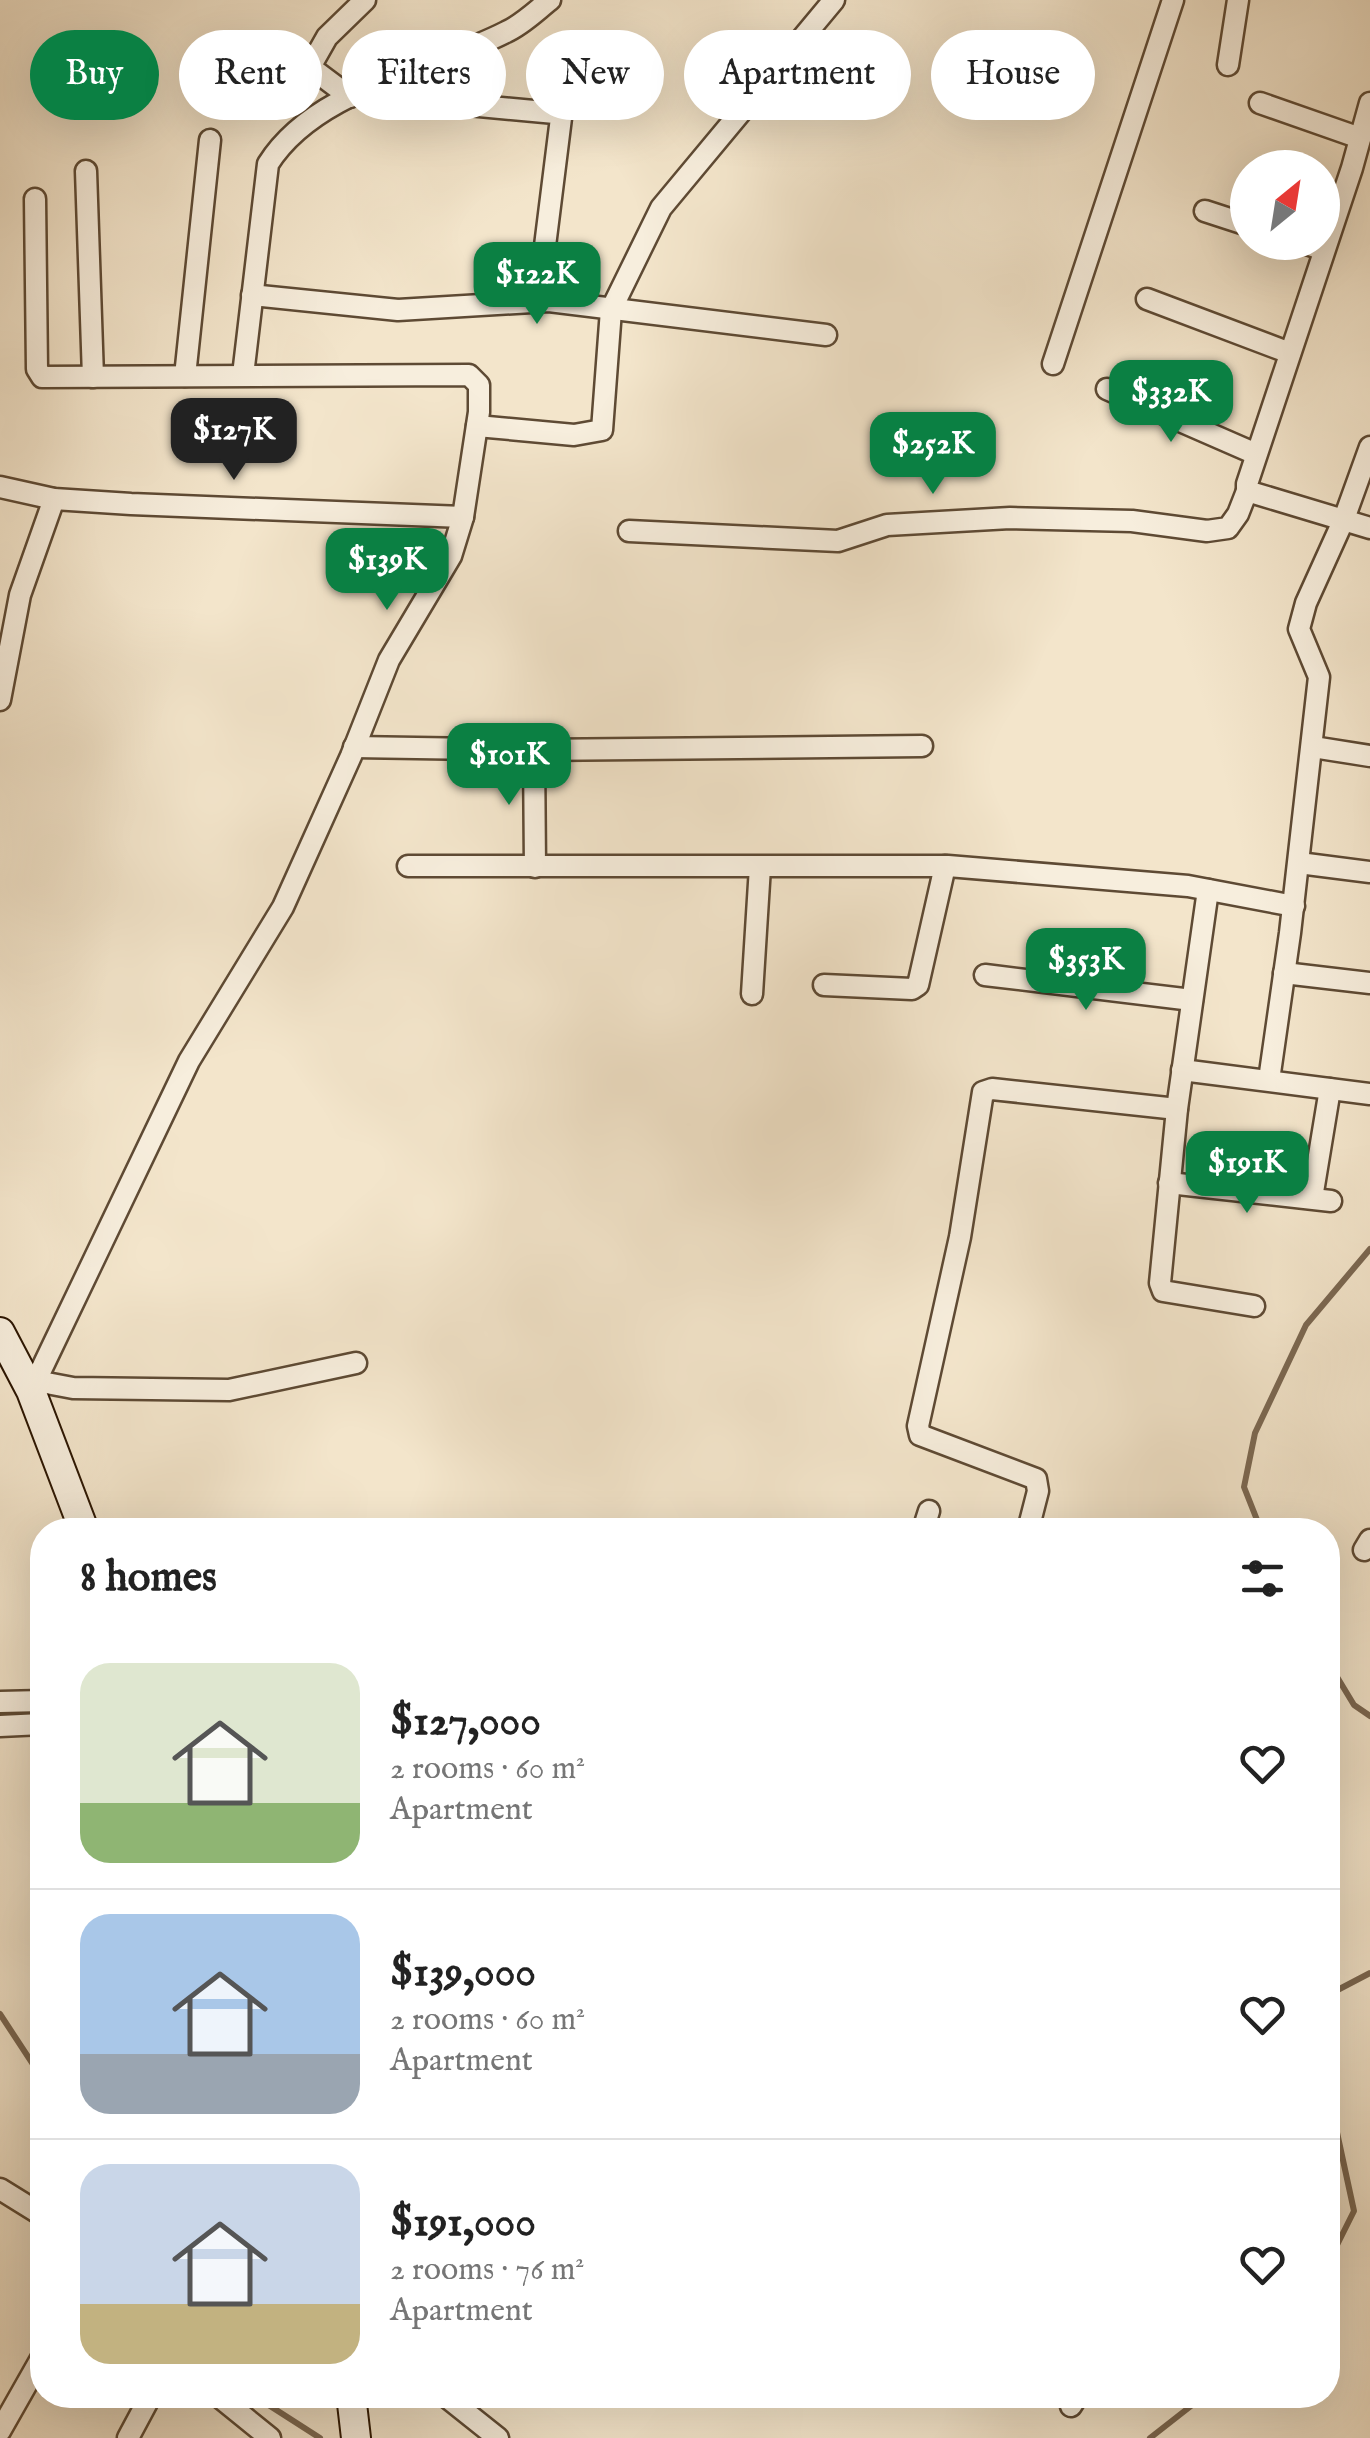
<!DOCTYPE html>
<html lang="en">
<head>
<meta charset="utf-8">
<style>
  :root { --surface:#fff; --page:#f6f6f6; --text:#222; --muted:#767676; --line:#e0e0e0; --accent:#0b8043 }
  body { margin:0; font-family:"IM FELL English",serif; background:var(--page); color:var(--text); height:100vh; display:flex; flex-direction:column; font-size:38px; white-space:nowrap }
  * { box-sizing:border-box; margin:0 }
  p { font-size:32px; color:var(--muted) }
  .icon { flex:none; width:55px; height:55px; fill:none; stroke:currentColor; stroke-width:2; stroke-linecap:round; stroke-linejoin:round }
  .map { position:relative; flex:1; overflow:hidden }
  .details { position:absolute; left:30px; top:1518px; width:1310px; height:890px; display:flex; flex-direction:column; background:var(--surface); border-radius:40px; box-shadow:0 10px 40px #0002 }
  .details>* { flex:none }
  .banner { position:absolute; left:30px; top:30px; width:1310px; height:90px; display:flex; gap:20px }
  .needle { width:65px; rotate:30deg }
  .controls { position:absolute; left:1230px; top:150px; display:grid; gap:20px }
  .controls a { display:grid; place-items:center; width:110px; height:110px; border-radius:50%; background:var(--surface); box-shadow:0 10px 40px #0002; font-size:50px }
  .price { position:absolute; translate:-50% -85px; padding:0 22px; border-radius:20px; background:var(--accent); color:#fff; font-size:32px; line-height:65px; filter:drop-shadow(0 2px 5px #0008) }
  .price::after { content:''; position:absolute; left:50%; top:60px; width:30px; height:22px; margin-left:-15px; background:inherit; clip-path:polygon(0 0,100% 0,50% 100%) }
  .price.on { background:#222; color:#fff }
  ul { padding:0; list-style:none }
  li { display:flex; align-items:center; gap:30px; height:250px; padding:0 50px }
  li+li { border-top:2px solid var(--line) }
  li span { display:grid; place-items:center; flex:none; width:280px; height:200px; border-radius:30px; color:#555 }
  li>.icon { margin-inline-start:auto }
  span .icon { width:120px; height:120px; fill:#fffc; stroke-width:1 }
  li b { font-size:42px }
  h2 { display:flex; justify-content:space-between; align-items:center; height:120px; padding:0 50px; font-size:42px }
  .pill { padding:0 35px; border-radius:45px; background:var(--surface); box-shadow:0 10px 40px #0002; font-size:35px; line-height:90px }
  .pill.on { background:var(--accent); color:#fff }
  .map>svg:first-child { display:block }
  .lines { fill:none; stroke-linecap:round; stroke-linejoin:round }
  .stream { stroke:#7b6852; stroke-width:6 }
  .minor-casing { stroke:#5e4a34; stroke-width:25 }
  .secondary-casing { stroke:#2c1602; stroke-width:32 }
  .minor { stroke:#f7eedd; stroke-width:20 }
  .secondary { stroke:#f7eedd; stroke-width:28 }
</style>
</head>
<body>
<div class="map">
<svg width="1370" height="2438" viewBox="0 0 1370 2438">
  <rect width="100%" height="100%" fill="#f3e5cb"/>
  <filter id="stains"><feTurbulence type="fractalNoise" baseFrequency=".002" numOctaves="4"/><feColorMatrix values="0 0 0 0 .2 0 0 0 0 .09 0 0 0 0 .02 0 0 0 .5 -.17"/></filter>
  <radialGradient id="worn" r=".72"><stop offset=".6" stop-color="#630" stop-opacity="0"/><stop offset="1" stop-color="#630" stop-opacity=".3"/></radialGradient>
  <g class="lines">
    <!-- stream -->
    <g class="stream">
      <path d="M1261,1530L1244,1487L1255,1433L1306,1325L1370,1249"/>
      <path d="M1328,1662L1354,1705L1370,1716"/>
      <path d="M1328,1995L1370,1973"/>
      <path d="M0,2014L42,2078"/>
      <path d="M1328,2091L1354,2211L1328,2263"/>
      <path d="M253,2395L320,2438"/>
      <path d="M1150,2438L1205,2395"/>
    </g>
    <defs>
      <g id="minor">
        <path d="M1228,65L1238,0"/>
        <path d="M350,97L310,67L327,37L365,0"/>
        <path d="M447,103L555,113L561,118L538,302"/>
        <path d="M1260,103L1360,138"/>
        <path d="M1370,103L1352,168L1247,484V491L1370,528"/>
        <path d="M86,171L93,377"/>
        <path d="M1205,211L1248,225"/>
        <path d="M1301,242L1324,250"/>
        <path d="M252,295L398,310L549,301L826,335"/>
        <path d="M1147,299L1290,353"/>
        <path d="M1053,364L1173,0"/>
        <path d="M243,375L268,164C316,88 430,71 506,32C522,25 536,11 550,0"/>
        <path d="M185,376L210,140"/>
        <path d="M1107,389L1256,454"/>
        <path d="M477,426L574,435L602,430L611,310L661,208L834,0"/>
        <path d="M0,487L54,499L131,504L463,517"/>
        <path d="M629,531L838,541L887,525L1010,518L1132,521L1207,531L1228,528L1238,514L1247,491"/>
        <path d="M0,700L20,595L54,499"/>
        <path d="M354,747L534,750L922,746"/>
        <path d="M1313,747L1370,756"/>
        <path d="M534,750L535,867"/>
        <path d="M1299,863L1370,872"/>
        <path d="M408,866H948L1188,886L1294,906"/>
        <path d="M1208,890L1177,1109L1160,1283L1163,1291L1254,1306"/>
        <path d="M1284,973L1370,983"/>
        <path d="M985,975L1192,1000"/>
        <path d="M824,985L912,989L918,985L945,866"/>
        <path d="M752,994L760,867"/>
        <path d="M1182,1070L1370,1094"/>
        <path d="M1269,1080L1290,933L1319,677L1299,629L1306,603L1344,519L1370,447"/>
        <path d="M1169,1183L1331,1201"/>
        <path d="M1312,1198L1330,1089"/>
        <path d="M36,1381L73,1388L229,1390L356,1363"/>
        <path d="M31,1391L189,1061L283,907L351,756L389,660L451,556L463,517L479,412V385L469,375L42,377L37,369L35,199"/>
        <path d="M923,1530L929,1511"/>
        <path d="M1028,1530L1038,1491L1036,1479L920,1435L918,1426L960,1237L983,1092L992,1089L1177,1109"/>
        <path d="M1364,1550L1370,1540"/>
        <path d="M0,1702L42,1701"/>
        <path d="M0,1726L42,1724"/>
        <path d="M0,2189L42,2215"/>
        <path d="M217,2395L270,2438"/>
        <path d="M444,2395L498,2438"/>
        <path d="M1071,2406L1078,2395"/>
        <path d="M0,2431L42,2357"/>
        <path d="M128,2438L151,2395"/>
      </g>
      <g id="secondary">
        <path d="M0,1332L31,1391L84,1530"/>
        <path d="M351,2395L356,2438"/>
      </g>
    </defs>
    <!-- minor casing -->
    <use href="#minor" class="minor-casing"/>
    <!-- secondary casing -->
    <use href="#secondary" class="secondary-casing"/>
    <!-- minor -->
    <use href="#minor" class="minor"/>
    <!-- secondary -->
    <use href="#secondary" class="secondary"/>
  </g>
  <rect width="100%" height="100%" filter="url(#stains)"/>
  <rect width="100%" height="100%" fill="url(#worn)"/>
</svg>
<div class="controls">
<a><svg class="needle" viewBox="-14 -14 28 28"><path d="M0-13l5 13h-10z" fill="#e53935"/><path d="M0 13l5-13h-10z" fill="#767676"/></svg></a>
</div>
<b class="price" style="left:537px;top:327px">$122K</b>
<b class="price" style="left:1171px;top:445px">$332K</b>
<b class="price on" style="left:234px;top:483px">$127K</b>
<b class="price" style="left:933px;top:497px">$252K</b>
<b class="price" style="left:387px;top:613px">$139K</b>
<b class="price" style="left:509px;top:808px">$101K</b>
<b class="price" style="left:1086px;top:1013px">$353K</b>
<b class="price" style="left:1247px;top:1216px">$191K</b>
<div class="banner">
<a class="pill on">Buy</a>
<a class="pill">Rent</a>
<a class="pill">Filters</a>
<a class="pill">New</a>
<a class="pill">Apartment</a>
<a class="pill">House</a>
</div>
<section class="details">
<h2>8 homes<svg class="icon" aria-label="filters" viewBox="0 0 24 24"><path d="M4 7h16M4 17h16"/><circle cx="9" cy="7" r="2"/><circle cx="15" cy="17" r="2"/></svg></h2>
<ul>
<li><span style="background:linear-gradient(#dfe7d0 70%,#8fb573 0)"><svg class="icon" aria-label="home" viewBox="0 0 24 24"><path d="M3 11l9-7 9 7M6 9v11h12V9"/></svg></span><div><b>$127,000</b><p>2 rooms · 60 m²</p><p>Apartment</p></div><svg class="icon" aria-label="heart" viewBox="0 0 24 24"><path d="M12 20l-8-8c-3-5 5-10 8-4 3-6 11-1 8 4z"/></svg></li>
<li><span style="background:linear-gradient(#a9c7e8 70%,#9aa5b1 0)"><svg class="icon" aria-label="home" viewBox="0 0 24 24"><path d="M3 11l9-7 9 7M6 9v11h12V9"/></svg></span><div><b>$139,000</b><p>2 rooms · 60 m²</p><p>Apartment</p></div><svg class="icon" aria-label="heart" viewBox="0 0 24 24"><path d="M12 20l-8-8c-3-5 5-10 8-4 3-6 11-1 8 4z"/></svg></li>
<li><span style="background:linear-gradient(#c9d6e8 70%,#c2b280 0)"><svg class="icon" aria-label="home" viewBox="0 0 24 24"><path d="M3 11l9-7 9 7M6 9v11h12V9"/></svg></span><div><b>$191,000</b><p>2 rooms · 76 m²</p><p>Apartment</p></div><svg class="icon" aria-label="heart" viewBox="0 0 24 24"><path d="M12 20l-8-8c-3-5 5-10 8-4 3-6 11-1 8 4z"/></svg></li>
</ul>
</section>
</div>
</body>
</html>
